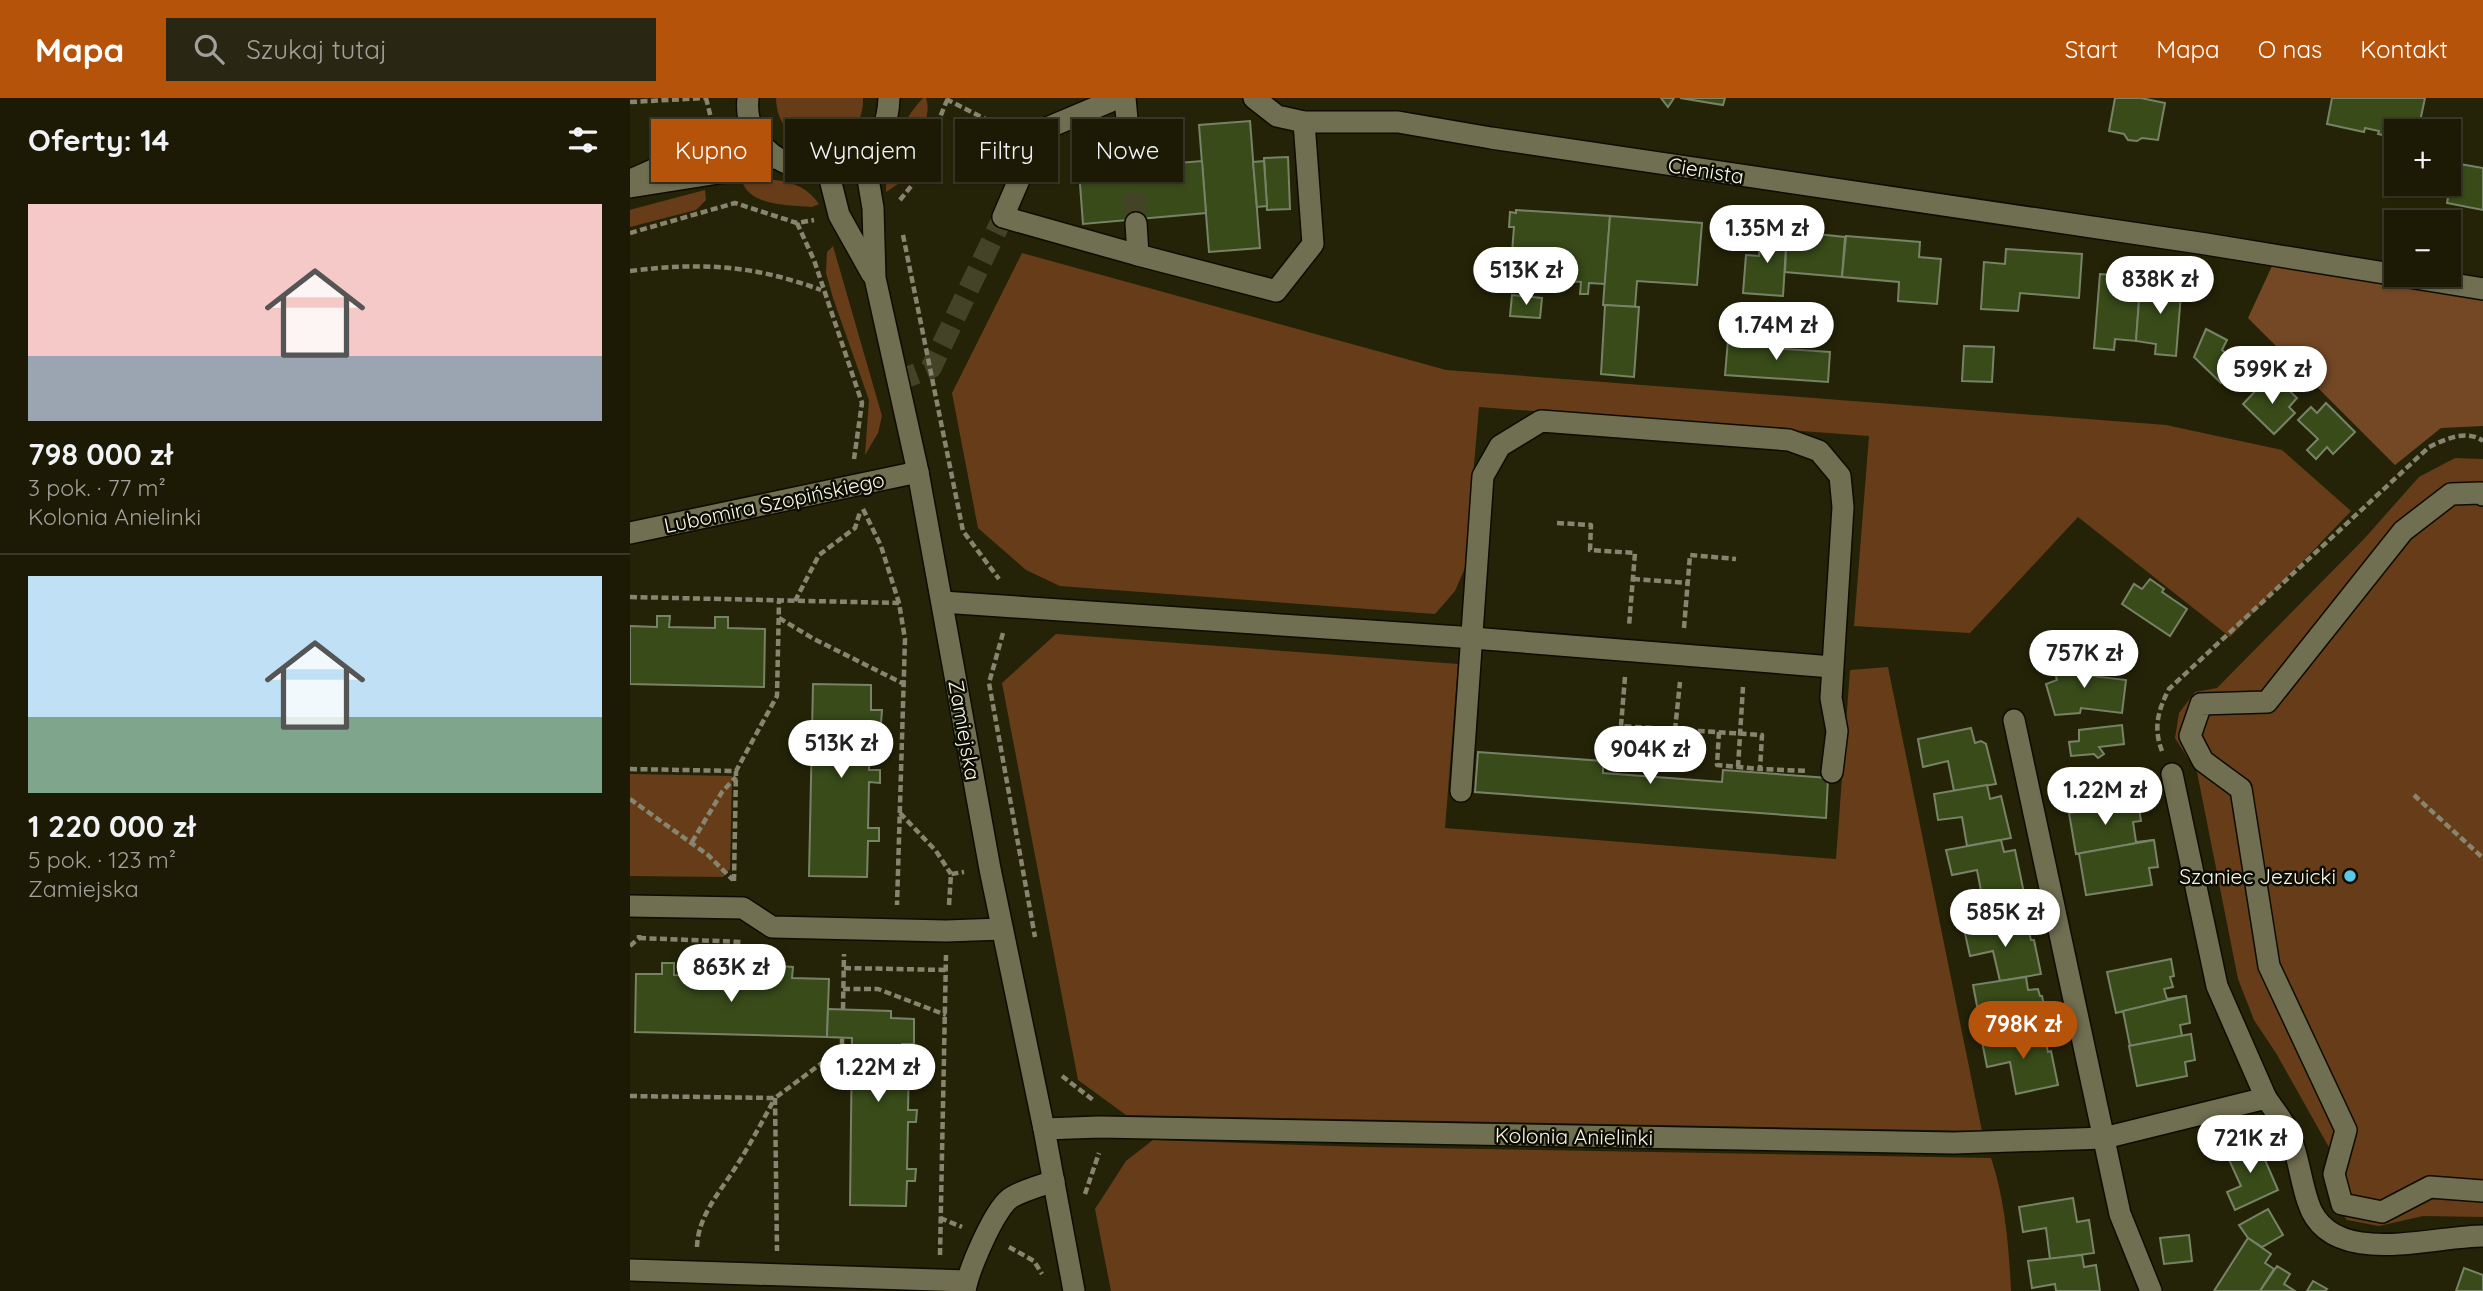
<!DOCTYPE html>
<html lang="pl">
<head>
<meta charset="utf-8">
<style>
  :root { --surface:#1c1a05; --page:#292713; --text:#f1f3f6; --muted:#a0a19a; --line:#3a3827; --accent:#b45309 }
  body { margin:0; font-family:Quicksand,sans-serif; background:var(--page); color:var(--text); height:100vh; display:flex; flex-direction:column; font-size:26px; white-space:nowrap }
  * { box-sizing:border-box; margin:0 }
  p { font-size:23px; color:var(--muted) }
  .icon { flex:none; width:38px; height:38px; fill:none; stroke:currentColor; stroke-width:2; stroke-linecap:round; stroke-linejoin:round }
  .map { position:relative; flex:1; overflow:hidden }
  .details { display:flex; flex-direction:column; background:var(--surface); width:630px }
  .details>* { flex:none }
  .guide { position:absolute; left:21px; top:21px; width:665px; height:63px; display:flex; gap:14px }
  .buttons { position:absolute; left:1754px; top:21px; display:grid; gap:14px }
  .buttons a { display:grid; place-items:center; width:77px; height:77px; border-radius:0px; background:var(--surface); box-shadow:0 2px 5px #0004,0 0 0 2px var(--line); font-size:35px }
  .price { position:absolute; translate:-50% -60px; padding:0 16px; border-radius:24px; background:#fff; color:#222; font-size:23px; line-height:46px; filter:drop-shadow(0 2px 4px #0008) }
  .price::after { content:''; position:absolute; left:50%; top:42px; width:21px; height:16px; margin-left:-10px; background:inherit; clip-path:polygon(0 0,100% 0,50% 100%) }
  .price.current { background:var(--accent); color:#fff }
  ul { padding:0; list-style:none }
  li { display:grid; align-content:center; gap:14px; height:371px; padding:0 28px }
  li+li { border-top:2px solid var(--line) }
  li span { display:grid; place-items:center; height:217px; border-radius:0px; color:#555 }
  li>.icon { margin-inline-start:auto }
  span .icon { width:126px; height:126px; fill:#fffc; stroke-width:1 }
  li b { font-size:30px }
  h2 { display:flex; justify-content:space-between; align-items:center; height:84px; padding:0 28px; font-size:30px }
  .tag { padding:0 24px; border-radius:0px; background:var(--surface); box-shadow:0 2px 5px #0004,0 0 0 2px var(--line); font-size:24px; line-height:63px }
  .tag.current { background:var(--accent); color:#fff }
  header { display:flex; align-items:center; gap:42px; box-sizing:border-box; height:98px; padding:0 35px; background:var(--accent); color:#fff }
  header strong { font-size:33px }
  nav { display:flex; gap:38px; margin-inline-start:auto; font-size:24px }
  .search { width:490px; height:63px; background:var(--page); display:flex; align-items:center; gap:18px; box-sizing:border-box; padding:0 24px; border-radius:0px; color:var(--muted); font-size:26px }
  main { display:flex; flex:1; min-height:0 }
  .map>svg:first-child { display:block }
  .green { fill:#673d19 }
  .forest { fill:#744825 }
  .building { fill:#384b19; stroke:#768367; stroke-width:2 }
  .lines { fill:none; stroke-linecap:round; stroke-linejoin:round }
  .minor-tunnel { stroke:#444328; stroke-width:21; stroke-dasharray:21 10; stroke-linecap:butt }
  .minor-casing { stroke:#0e0c00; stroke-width:24 }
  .path { stroke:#87856f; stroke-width:4.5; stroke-dasharray:7 3.5; stroke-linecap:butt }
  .minor { stroke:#716f51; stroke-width:21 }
  .poi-dot { fill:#5bc8e6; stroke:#0d0c03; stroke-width:2.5 }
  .labels { text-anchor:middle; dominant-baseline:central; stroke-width:5; stroke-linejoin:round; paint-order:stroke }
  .street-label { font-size:21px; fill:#f7f6e6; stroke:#0d0c03 }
  .poi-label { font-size:21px; fill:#f7f6e6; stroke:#0d0c03; text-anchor:end }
</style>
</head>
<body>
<header>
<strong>Mapa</strong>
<div class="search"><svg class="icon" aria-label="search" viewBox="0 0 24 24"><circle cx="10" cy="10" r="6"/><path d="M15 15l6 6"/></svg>Szukaj tutaj</div>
<nav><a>Start</a><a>Mapa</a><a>O nas</a><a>Kontakt</a></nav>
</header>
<main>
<section class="details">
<h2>Oferty: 14<svg class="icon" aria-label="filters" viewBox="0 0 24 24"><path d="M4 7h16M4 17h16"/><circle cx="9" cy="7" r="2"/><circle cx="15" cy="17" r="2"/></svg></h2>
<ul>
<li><span style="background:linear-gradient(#f6c9c9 70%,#9aa5b1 0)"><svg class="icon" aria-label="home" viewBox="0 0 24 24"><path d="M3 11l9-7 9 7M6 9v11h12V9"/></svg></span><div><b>798 000 zł</b><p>3 pok. · 77 m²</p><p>Kolonia Anielinki</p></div></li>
<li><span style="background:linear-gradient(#bfe0f5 65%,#7fa58c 0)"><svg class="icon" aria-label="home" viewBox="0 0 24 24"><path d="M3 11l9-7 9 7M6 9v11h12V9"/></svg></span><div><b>1 220 000 zł</b><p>5 pok. · 123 m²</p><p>Zamiejska</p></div></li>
</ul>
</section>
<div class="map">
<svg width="1853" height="1193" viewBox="0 0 1853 1193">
  <rect width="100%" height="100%" fill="#252307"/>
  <!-- green -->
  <g class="green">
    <path d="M146,0H233C235,60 147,61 146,0Z"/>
    <path d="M293,0H296C304,21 280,58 273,79L268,86L256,94C257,59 269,26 293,0Z"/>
    <path d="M130,81C155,82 174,85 189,106L182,109C161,107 120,109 112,83Z"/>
    <path d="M75,92L76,102L66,112L0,129V112L3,111Z"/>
    <path d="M203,148L252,318L248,335L235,357L239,302L203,200L196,175L197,154Z"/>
    <path d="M392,155L816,272L1536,327L1652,352L1721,413L1600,539L1448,419L1340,535L1224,528L1239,338L849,309L835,470L825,493L805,516L430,488L396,472L348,430L322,295Z"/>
    <path d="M1825,360L1853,361V1119L1793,1118L1749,1128L1717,1122L1700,1100L1701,1053L1646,955L1624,922L1608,881L1567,674L1545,640L1549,615L1565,594L1587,590L1734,441L1789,379Z"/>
    <path d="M426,536L828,566L815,730L1206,761L1220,572L1258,569L1352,1033L496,1017L448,982L372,585Z"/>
    <path d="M0,676L102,678L100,771L93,779L0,778Z"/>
    <path d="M523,1042L734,1049L1361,1060C1375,1101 1379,1150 1381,1193H481L465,1111L496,1063Z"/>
  </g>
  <!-- forest -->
  <path class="forest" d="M1642,168L1853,199V328L1811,330L1765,367L1618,220Z"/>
  <!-- building -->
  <g class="building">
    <path d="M1031,0H1044L1038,9Z"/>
    <path d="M1050,0H1095L1093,7Z"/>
    <path d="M1485,0H1511L1535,5L1528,42L1512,40L1507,43L1498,42L1494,36L1479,33Z"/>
    <path d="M1702,0H1795L1788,33H1766V40L1748,36L1749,33L1735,30L1734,34L1697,26Z"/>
    <path d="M620,23L630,150L579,154L569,27Z"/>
    <path d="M658,59L660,111L637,112L634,60Z"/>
    <path d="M572,63L576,115L453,126L449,73Z"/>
    <path d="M634,63L637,108L627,109L623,64Z"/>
    <path d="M1824,65L1853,70V112L1817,105Z"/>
    <path d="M886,112L980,118L975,186L959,185L958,196H950L951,184L899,180L900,168L881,167L884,129H879L880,114L886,115Z"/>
    <path d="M980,118L1072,125L1067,187L1007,183L1005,209L973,207Z"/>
    <path d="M1131,131L1157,133L1153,198L1113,195L1116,157L1129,158Z"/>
    <path d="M1157,133L1215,139L1212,179L1155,174Z"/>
    <path d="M1216,138L1290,144L1289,159L1311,161L1307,206L1268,203L1269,184L1212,179Z"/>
    <path d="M1376,151L1452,156L1449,200L1390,195L1388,213L1351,211L1354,164L1375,166Z"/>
    <path d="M1470,176L1495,178L1494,188L1510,189L1506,243L1485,241L1484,252L1464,250Z"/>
    <path d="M1527,181L1552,183L1546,258L1525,256L1526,246L1506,243L1510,189L1526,191Z"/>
    <path d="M882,197L912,200L910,220L880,218Z"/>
    <path d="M975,207L1009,209L1004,279L971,276Z"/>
    <path d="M1576,231L1597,242L1592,252L1609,266L1591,285L1564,259Z"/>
    <path d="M1098,242L1142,246V250L1200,254L1198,284L1095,277Z"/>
    <path d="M1334,248L1364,249L1362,284L1332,283Z"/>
    <path d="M1634,284L1644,295L1652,286L1667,300L1659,309L1665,315L1644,336L1613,306Z"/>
    <path d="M1696,305L1725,334L1703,356L1697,349L1686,361L1677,352L1688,341L1668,322L1681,309L1687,315Z"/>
    <path d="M1520,481L1534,491L1532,494L1557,511L1540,538L1492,506L1504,486L1512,491Z"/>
    <path d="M27,518H40L39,529L85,530V519H98V530L135,531L134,589L0,586V528L27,529Z"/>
    <path d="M1427,558L1456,562L1454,577L1496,582L1492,615L1451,610L1450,615L1425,617L1416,586L1427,582L1425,575Z"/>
    <path d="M183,586L241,587V612H252L251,625H240L239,672H250V685L239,684L238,730H249V743H238L237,779L179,778Z"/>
    <path d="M1492,627L1494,646L1469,649L1474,656L1468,660L1464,656L1441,658L1439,644L1449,643V632Z"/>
    <path d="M1341,630L1345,645L1351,643L1356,646L1366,686L1324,693L1318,663L1293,669L1288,641Z"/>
    <path d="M848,654L973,663V675L1092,684L1093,672L1198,680L1196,720L845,694Z"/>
    <path d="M1357,687L1360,701L1371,698L1381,740L1337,748L1332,719L1308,722L1304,696Z"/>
    <path d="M1508,704L1511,723L1503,724L1506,744L1524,742L1446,756L1439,715Z"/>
    <path d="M1371,742L1374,754L1385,752L1394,795L1353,803L1347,772L1322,777L1316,752Z"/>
    <path d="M1524,742L1528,769L1519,770L1522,787L1456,797L1449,756H1446Z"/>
    <path d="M1387,821L1390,836L1399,834L1401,842H1404L1411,876L1370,883L1363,853L1340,858L1334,831Z"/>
    <path d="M1541,861L1544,878L1540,879L1543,889L1534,891L1537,901L1556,898L1486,915L1477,874Z"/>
    <path d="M32,865H44V877L91,878V867H104L103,879L150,880V868L163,869L162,880L199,881L197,939L5,934L6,876H32Z"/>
    <path d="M1396,879L1398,892L1408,891L1410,898H1412L1419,931L1378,938L1372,908L1348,913L1343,887Z"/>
    <path d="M1556,898L1560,925L1550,927L1552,938L1500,948L1493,913Z"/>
    <path d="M198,911L261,913V920L284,921V946H272V951H284L283,964H279L278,1012H287L286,1024H278L277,1071H286L285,1083H277L276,1108L220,1107L222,940L197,939Z"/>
    <path d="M1404,934L1407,947L1416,945L1418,954L1421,953L1428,987L1386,996L1380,964L1357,969L1352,943Z"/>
    <path d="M1561,936L1565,962L1555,964L1557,978L1507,988L1499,948Z"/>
    <path d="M1626,1041L1648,1092L1605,1112L1597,1094L1611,1088L1596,1055Z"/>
    <path d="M1443,1100L1447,1124L1459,1122L1464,1155L1420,1161L1416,1130L1393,1134L1389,1109Z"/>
    <path d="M1638,1111L1653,1137L1632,1149L1618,1140L1609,1127Z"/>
    <path d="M1559,1137L1562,1163L1534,1166L1530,1140Z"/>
    <path d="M1618,1140L1641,1156L1635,1165L1644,1171L1630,1193H1584Z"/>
    <path d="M1452,1157L1454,1169L1466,1167L1470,1193H1426L1425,1186L1402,1190L1398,1163Z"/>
    <path d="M1647,1168L1660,1176L1654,1186L1665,1193H1630Z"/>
    <path d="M1834,1170L1853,1177V1193H1826Z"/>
    <path d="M1683,1183L1697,1191L1695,1193H1677Z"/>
  </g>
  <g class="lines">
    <!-- minor-tunnel -->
    <g class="minor-tunnel">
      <path d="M501,65L506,125"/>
      <path d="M267,283L301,270L373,119"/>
    </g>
    <defs>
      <g id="minor">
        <path d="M118,0C109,84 255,108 259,0"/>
        <path d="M488,0L410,33L373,119L508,157"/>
        <path d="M495,0L501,65"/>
        <path d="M624,0L647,18L674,24H768L861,40L1576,146L1853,191"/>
        <path d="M234,57L243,110L245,180L288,374L360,771L414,1031L444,1193"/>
        <path d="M198,73L209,117L242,176"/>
        <path d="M3,81L122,28"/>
        <path d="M0,89L95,74L146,59"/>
        <path d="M506,125L508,157L646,193L683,146L674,24"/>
        <path d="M1853,397L1851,395L1821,396L1773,433L1637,604L1571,606L1560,638L1573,663L1611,691L1639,868L1716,1032L1704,1076L1712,1106L1752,1114L1800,1089L1853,1093"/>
        <path d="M0,435L288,374"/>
        <path d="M312,504L830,539L1202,569"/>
        <path d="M1384,622L1490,1116L1521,1193"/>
        <path d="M1542,676L1587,888L1636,1000"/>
        <path d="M831,693L853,378L870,348L911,323L1159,342L1189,353L1210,378L1213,409L1201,600L1207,633L1202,674"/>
        <path d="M0,808L113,810L142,829L316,833L372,831"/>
        <path d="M414,1031L469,1029L1324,1045L1474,1040L1636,1000C1643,1010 1651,1020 1657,1031C1668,1053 1670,1081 1678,1104C1699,1172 1801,1138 1853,1138"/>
        <path d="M0,1172L337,1183"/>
        <path d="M335,1193C338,1174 365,1108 382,1099C394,1092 410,1088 424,1083"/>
      </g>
    </defs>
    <!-- minor casing -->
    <use href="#minor" class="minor-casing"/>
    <!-- path -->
    <g class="path">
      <path d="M76,0L81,20"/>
      <path d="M316,1L383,35"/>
      <path d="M0,4L76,0"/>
      <path d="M270,102L282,87L318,0"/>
      <path d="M167,125L184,162L232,305L224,361"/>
      <path d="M0,135L105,105L167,125L184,122"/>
      <path d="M273,137L333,433L369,481"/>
      <path d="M0,173C71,164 124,167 191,192"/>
      <path d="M233,411L251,448L269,505L275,541L267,807"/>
      <path d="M927,425L961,427L960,452L1005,455L999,528"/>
      <path d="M1003,481L1058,485"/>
      <path d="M0,499L269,505"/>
      <path d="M165,503L189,457L225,430L230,414"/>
      <path d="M149,520L184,541L274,586"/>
      <path d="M1054,530L1060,457L1106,461"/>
      <path d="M373,535L359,585L405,839"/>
      <path d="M995,579L991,628L1132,637L1130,671L1178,673"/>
      <path d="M1045,632L1050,584"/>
      <path d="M1089,634L1087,667L1130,671"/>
      <path d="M1532,653C1523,630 1528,612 1539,591L1799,349C1816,341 1836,331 1853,343"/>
      <path d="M1108,669L1113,589"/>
      <path d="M0,671L106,673L147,598L149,503"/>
      <path d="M1784,697L1853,760"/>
      <path d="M0,701L78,757L103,782"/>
      <path d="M270,715L306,753L321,776"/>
      <path d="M62,744L92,694L106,679"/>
      <path d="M104,783L106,673"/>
      <path d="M319,807L321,776L334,774"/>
      <path d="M9,840L113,844"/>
      <path d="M0,848L9,840V837"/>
      <path d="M214,870L316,872"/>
      <path d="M213,891H248L316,917"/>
      <path d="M213,911L214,856"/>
      <path d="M432,978L463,1002"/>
      <path d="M0,998L145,1000L212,950V939"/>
      <path d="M145,1000L147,1153"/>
      <path d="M455,1096L469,1055"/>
      <path d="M310,1120L332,1129"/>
      <path d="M67,1149C68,1117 91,1093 107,1067C121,1045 133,1022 145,1000"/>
      <path d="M379,1149L404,1163L412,1176"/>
      <path d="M310,1157L316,857"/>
    </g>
    <!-- minor -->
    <use href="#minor" class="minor"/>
  </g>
  <!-- markers -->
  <circle class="poi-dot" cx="1720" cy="778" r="7"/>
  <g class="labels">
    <!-- street labels -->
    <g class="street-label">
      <text transform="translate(1076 72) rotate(9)">Cienista</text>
      <text transform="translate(144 404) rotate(-12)">Lubomira Szopińskiego</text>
      <text transform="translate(335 632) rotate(80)">Zamiejska</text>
      <text transform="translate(944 1038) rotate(1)">Kolonia Anielinki</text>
    </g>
    <!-- poi labels -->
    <g class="poi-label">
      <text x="1706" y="778">Szaniec Jezuicki</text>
    </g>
  </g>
</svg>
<div class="buttons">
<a>+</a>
<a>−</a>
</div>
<b class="price" style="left:1137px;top:167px">1.35M zł</b>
<b class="price" style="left:896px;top:209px">513K zł</b>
<b class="price" style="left:1530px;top:218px">838K zł</b>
<b class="price" style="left:1146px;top:264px">1.74M zł</b>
<b class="price" style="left:1642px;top:308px">599K zł</b>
<b class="price" style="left:1454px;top:592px">757K zł</b>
<b class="price" style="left:211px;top:682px">513K zł</b>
<b class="price" style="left:1020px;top:688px">904K zł</b>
<b class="price" style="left:1475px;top:729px">1.22M zł</b>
<b class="price" style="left:1375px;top:851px">585K zł</b>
<b class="price" style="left:101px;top:906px">863K zł</b>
<b class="price current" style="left:1393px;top:963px">798K zł</b>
<b class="price" style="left:248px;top:1006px">1.22M zł</b>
<b class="price" style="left:1620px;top:1077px">721K zł</b>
<div class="guide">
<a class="tag current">Kupno</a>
<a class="tag">Wynajem</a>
<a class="tag">Filtry</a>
<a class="tag">Nowe</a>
</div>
</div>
</main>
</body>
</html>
